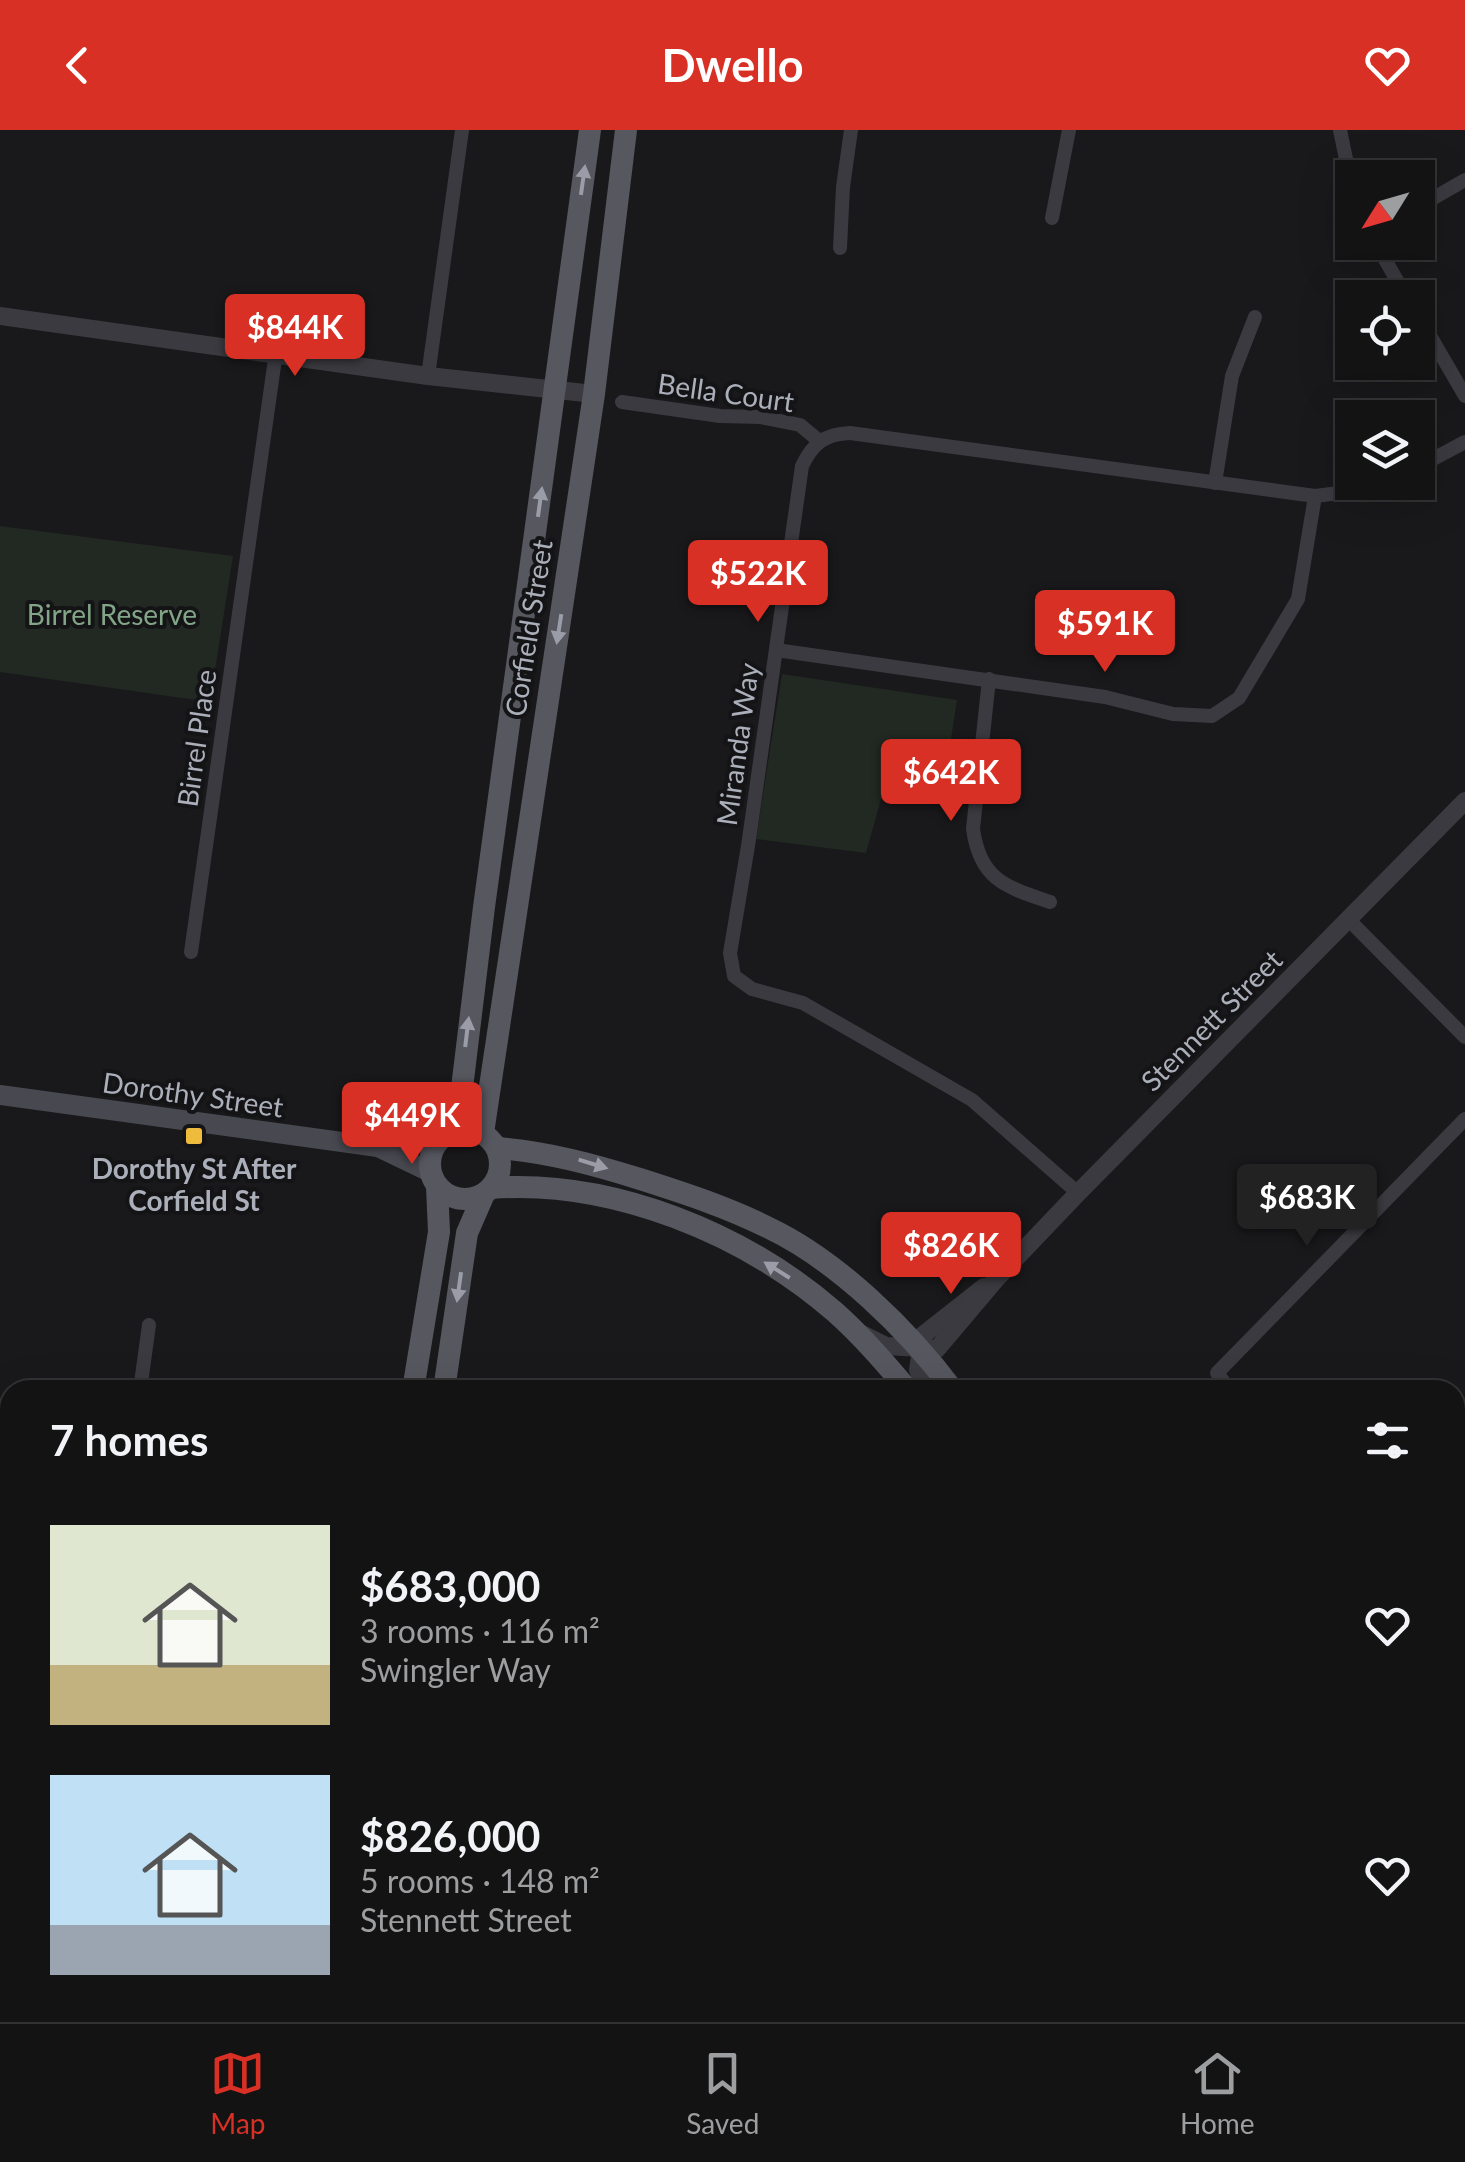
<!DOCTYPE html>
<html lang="en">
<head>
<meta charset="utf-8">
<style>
  :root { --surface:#131314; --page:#1c1c1d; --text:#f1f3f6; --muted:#9d9ea0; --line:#323234; --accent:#d93025 }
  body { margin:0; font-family:Lato,sans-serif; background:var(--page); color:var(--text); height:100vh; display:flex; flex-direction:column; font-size:38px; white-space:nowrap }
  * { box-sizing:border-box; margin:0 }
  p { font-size:32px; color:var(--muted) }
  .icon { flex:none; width:55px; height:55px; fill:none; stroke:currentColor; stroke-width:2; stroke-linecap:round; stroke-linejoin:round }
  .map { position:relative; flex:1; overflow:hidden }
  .panel { position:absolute; left:0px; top:1250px; width:1465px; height:642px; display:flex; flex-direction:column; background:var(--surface); border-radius:30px 30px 0 0; box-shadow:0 10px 40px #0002,0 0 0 2px var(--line) }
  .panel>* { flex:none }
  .needle { width:65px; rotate:233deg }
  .tools { position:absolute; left:1335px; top:30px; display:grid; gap:20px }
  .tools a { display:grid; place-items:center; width:100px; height:100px; border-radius:0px; background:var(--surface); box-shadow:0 10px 40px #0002,0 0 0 2px var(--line); font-size:50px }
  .price { position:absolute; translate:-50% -85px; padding:0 22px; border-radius:10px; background:var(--accent); color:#fff; font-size:32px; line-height:65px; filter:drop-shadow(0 2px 5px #0008) }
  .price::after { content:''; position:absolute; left:50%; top:60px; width:30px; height:22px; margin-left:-15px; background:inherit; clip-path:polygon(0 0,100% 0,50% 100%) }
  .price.on { background:#222; color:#fff }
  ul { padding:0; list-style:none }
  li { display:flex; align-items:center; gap:30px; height:250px; padding:0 50px }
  li span { display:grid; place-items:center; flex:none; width:280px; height:200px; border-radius:0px; color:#555 }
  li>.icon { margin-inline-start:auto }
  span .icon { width:120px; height:120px; fill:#fffc; stroke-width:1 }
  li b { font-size:42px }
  h2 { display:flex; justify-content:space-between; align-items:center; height:120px; padding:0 50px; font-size:42px }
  header { display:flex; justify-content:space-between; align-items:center; height:130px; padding:0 50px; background:var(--accent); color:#fff; font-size:45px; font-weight:700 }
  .tab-bar { display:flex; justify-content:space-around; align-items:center; height:140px; border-top:2px solid var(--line); background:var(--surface); font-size:28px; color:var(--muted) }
  .tab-bar a { display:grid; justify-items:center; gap:5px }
  .tab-bar .on { color:var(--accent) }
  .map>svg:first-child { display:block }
  .green { fill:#212922 }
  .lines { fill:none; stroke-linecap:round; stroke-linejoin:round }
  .minor { stroke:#3a3a40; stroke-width:14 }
  .tertiary { stroke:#3a3a40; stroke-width:18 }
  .secondary { stroke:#484950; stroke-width:20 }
  .primary { stroke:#56575f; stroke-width:22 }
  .oneway { fill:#9a9da8 }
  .poi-dot { fill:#efbb3d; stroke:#141416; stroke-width:4 }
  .labels { text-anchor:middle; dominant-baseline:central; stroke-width:8; stroke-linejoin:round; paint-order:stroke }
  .street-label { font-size:28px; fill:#abafba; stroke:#141416 }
  .park-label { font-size:28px; fill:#83a587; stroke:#141416 }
  .poi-label { font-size:28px; font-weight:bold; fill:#abafba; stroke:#141416 }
</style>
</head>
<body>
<header><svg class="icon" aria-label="back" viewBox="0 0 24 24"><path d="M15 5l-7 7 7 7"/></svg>Dwello<svg class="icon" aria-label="heart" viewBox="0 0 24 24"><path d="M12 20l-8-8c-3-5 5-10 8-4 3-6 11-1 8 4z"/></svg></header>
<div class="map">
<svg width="1465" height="1892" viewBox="0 0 1465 1892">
  <rect width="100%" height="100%" fill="#19191b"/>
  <!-- green -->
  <g class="green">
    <path d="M0,396L233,426L210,572L0,542Z"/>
    <path d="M782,544L957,570L943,661L883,662L866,723L756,709Z"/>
    <path d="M1191,1883H1326L1332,1892H1255Z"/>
  </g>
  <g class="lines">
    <!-- minor -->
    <g class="minor">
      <path d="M1340,0L1352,58"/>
      <path d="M1418,77L1465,50"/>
      <path d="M1052,88L1069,0"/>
      <path d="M1375,112L1407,168"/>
      <path d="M840,118L843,57L851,0"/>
      <path d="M1418,185L1465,266"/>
      <path d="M428,246L462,0"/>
      <path d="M622,272L720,286L760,287L800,295L818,310"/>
      <path d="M1418,337L1465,312"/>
      <path d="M1215,353L1232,246L1255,187"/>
      <path d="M776,520L1105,567L1173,584L1212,586L1239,568L1298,469L1315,366"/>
      <path d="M989,549L973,699C980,750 1006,757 1050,772"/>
      <path d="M1349,790L1465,907"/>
      <path d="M191,822L276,222"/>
      <path d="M1078,1063L972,970L803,873L752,859L734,846L730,823L748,716L802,336C813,313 825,304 850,303L1315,366L1355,361L1378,352"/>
      <path d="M140,1260L149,1195"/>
      <path d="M1230,1260L1217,1243L1465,989"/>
      <path d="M1455,1319L1465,1309"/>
      <path d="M0,1428L10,1429"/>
      <path d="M1455,1580L1465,1595"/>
      <path d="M985,1882L1053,1892"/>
      <path d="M1418,1892L1425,1882"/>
    </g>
    <!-- tertiary -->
    <g class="tertiary">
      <path d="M0,186L428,246L594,264"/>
      <path d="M862,1204L886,1216L937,1219L997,1148L1078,1063L1465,671"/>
      <path d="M928,1260L918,1240L923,1205L984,1157"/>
    </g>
    <!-- secondary -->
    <g class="secondary">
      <path d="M0,965L378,1017L430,1042"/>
      <path d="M378,1017L439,1009"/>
      <path d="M0,1745L10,1746"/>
    </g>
    <!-- primary -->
    <g class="primary">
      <circle cx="465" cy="1034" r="35"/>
      <path d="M457,999L484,777L590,0"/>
      <path d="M483,1003L594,264L626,0"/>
      <path d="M497,1018C547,1022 592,1034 640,1049C684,1063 727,1077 769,1098C838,1131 908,1200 953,1260"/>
      <path d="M491,1058C612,1049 744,1103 835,1182C862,1206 885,1233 908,1260"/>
      <path d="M413,1260L439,1102L437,1056"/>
      <path d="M444,1260L467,1103L484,1064"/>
      <path d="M1388,1882L1400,1892"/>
      <path d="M1440,1882L1455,1892"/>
      <path d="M323,1892L324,1882"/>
      <path d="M359,1892L360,1882"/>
    </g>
  </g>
  <!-- one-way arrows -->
  <defs><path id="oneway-solid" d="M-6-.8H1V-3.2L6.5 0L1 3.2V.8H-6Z" transform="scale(2.5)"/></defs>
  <g class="oneway">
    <use href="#oneway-solid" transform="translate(583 50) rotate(-82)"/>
    <use href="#oneway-solid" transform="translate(540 372) rotate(-82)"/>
    <use href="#oneway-solid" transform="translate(559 499) rotate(99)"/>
    <use href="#oneway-solid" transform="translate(467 902) rotate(-83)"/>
    <use href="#oneway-solid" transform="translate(593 1034) rotate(17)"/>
    <use href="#oneway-solid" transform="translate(777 1140) rotate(-148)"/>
    <use href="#oneway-solid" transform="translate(459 1157) rotate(98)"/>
  </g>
  <!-- markers -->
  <rect class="poi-dot" x="184" y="996" width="20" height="20" rx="5"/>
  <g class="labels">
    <!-- street labels -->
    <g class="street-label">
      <text transform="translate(726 262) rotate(8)">Bella Court</text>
      <text transform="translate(528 498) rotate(-81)">Corfield Street</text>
      <text transform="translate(196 608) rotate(-82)">Birrel Place</text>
      <text transform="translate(737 614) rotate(-82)">Miranda Way</text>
      <text transform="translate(1211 890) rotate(-45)">Stennett Street</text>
      <text transform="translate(193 964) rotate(8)">Dorothy Street</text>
    </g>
    <!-- park labels -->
    <g class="park-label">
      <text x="112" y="484">Birrel Reserve</text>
    </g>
    <!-- poi labels -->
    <g class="poi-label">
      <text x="194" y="1038">Dorothy St After<tspan x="194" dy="32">Corfield St</tspan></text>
    </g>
  </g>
</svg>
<div class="tools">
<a><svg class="needle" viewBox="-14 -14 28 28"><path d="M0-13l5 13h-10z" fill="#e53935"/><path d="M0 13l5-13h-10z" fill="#9d9ea0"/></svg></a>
<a><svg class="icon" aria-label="locate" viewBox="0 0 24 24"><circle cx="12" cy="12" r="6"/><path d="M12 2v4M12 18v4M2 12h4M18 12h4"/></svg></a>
<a><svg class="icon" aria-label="layers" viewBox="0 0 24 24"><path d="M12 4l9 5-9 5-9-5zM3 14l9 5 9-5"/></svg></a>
</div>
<b class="price" style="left:295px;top:249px">$844K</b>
<b class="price" style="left:758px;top:495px">$522K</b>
<b class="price" style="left:1105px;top:545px">$591K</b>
<b class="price" style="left:951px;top:694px">$642K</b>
<b class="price" style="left:412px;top:1037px">$449K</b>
<b class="price on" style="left:1307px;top:1119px">$683K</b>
<b class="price" style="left:951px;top:1167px">$826K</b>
<section class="panel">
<h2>7 homes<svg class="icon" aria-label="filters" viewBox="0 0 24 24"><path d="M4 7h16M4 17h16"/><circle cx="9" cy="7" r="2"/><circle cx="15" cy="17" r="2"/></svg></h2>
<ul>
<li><span style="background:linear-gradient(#dfe7d0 70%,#c2b280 0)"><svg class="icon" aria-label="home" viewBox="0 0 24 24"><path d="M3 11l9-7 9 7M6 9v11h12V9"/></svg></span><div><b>$683,000</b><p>3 rooms · 116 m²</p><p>Swingler Way</p></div><svg class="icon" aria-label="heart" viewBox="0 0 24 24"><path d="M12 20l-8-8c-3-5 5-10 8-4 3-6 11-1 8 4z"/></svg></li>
<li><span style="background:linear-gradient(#bfe0f5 75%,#9aa5b1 0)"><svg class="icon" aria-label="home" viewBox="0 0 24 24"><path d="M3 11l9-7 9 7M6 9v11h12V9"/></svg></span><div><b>$826,000</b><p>5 rooms · 148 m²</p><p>Stennett Street</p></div><svg class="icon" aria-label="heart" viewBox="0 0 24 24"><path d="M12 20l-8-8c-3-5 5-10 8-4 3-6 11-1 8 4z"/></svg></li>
</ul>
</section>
</div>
<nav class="tab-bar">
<a class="on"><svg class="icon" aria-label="map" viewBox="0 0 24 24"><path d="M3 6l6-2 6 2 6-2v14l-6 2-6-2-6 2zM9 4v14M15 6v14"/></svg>Map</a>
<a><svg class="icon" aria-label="saved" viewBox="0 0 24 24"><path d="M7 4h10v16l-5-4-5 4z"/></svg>Saved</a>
<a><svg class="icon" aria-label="home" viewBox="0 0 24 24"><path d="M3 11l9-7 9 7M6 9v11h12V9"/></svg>Home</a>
</nav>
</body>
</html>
